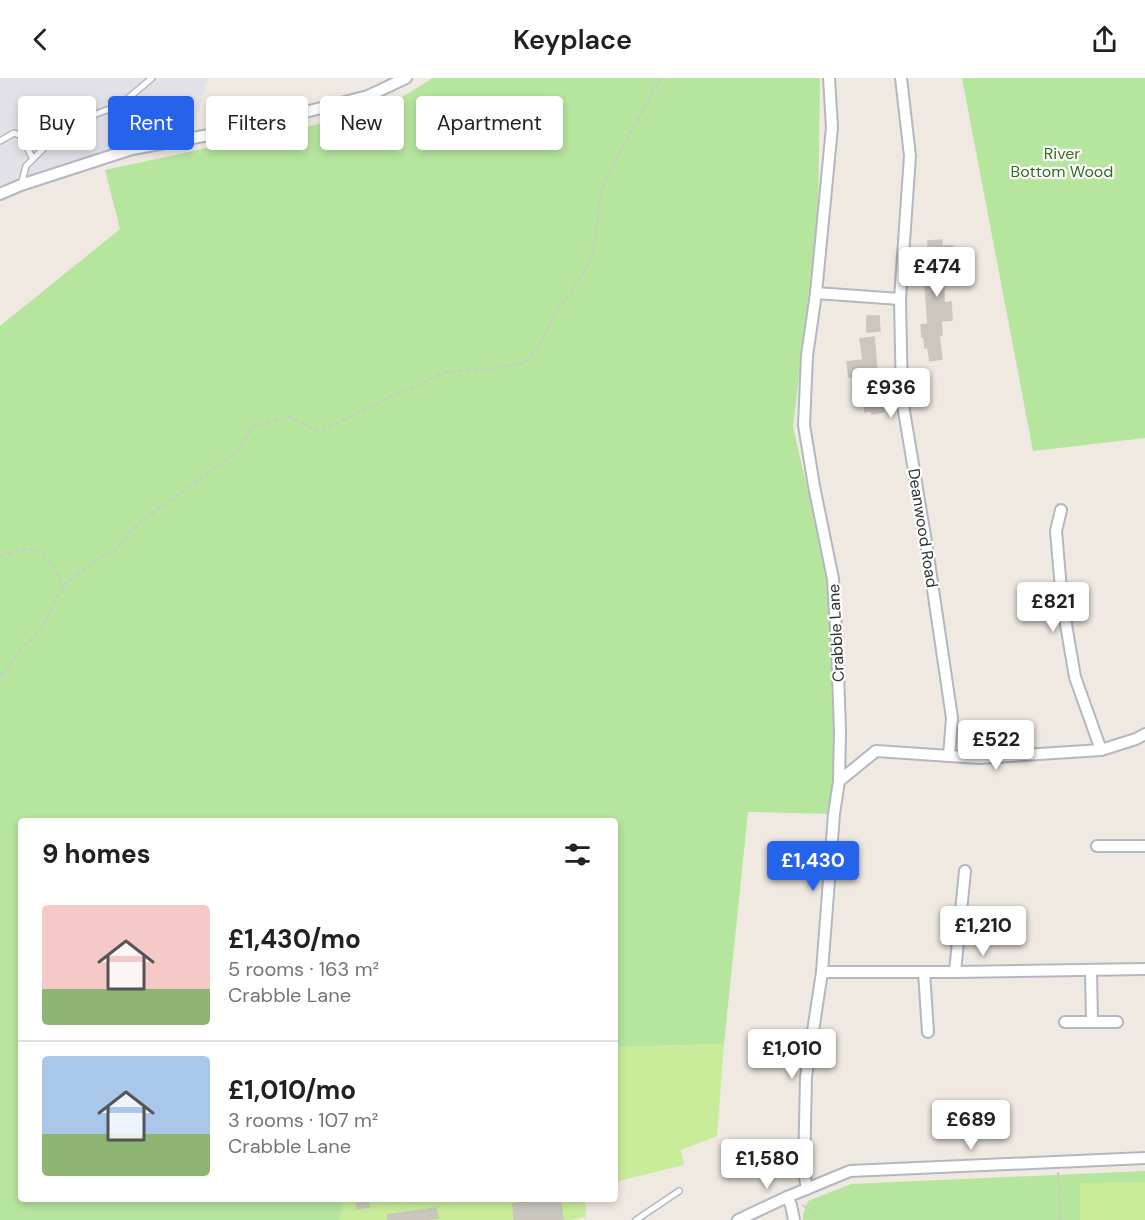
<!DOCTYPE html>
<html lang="en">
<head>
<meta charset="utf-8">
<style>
  :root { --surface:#fff; --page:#f2f2f2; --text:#202124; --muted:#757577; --line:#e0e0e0; --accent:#2563eb }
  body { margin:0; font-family:"DM Sans",sans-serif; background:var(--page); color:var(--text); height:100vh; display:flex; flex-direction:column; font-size:22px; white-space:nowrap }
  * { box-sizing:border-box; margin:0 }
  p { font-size:20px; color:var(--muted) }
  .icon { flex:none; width:33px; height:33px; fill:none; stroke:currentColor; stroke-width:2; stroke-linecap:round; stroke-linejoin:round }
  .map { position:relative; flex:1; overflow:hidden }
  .sheet { position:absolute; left:18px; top:740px; width:600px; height:384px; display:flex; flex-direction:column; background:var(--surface); border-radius:6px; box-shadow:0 3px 9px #0003 }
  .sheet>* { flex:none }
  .guide { position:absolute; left:18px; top:18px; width:600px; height:54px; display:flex; gap:12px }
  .price { position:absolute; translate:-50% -51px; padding:0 14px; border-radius:6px; background:#fff; color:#222; font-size:20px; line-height:39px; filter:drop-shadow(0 2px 3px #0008) }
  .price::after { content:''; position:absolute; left:50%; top:36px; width:18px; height:14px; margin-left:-9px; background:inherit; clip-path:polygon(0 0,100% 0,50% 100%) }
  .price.selected { background:var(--accent); color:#fff }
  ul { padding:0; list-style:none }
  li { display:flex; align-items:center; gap:18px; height:150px; padding:0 24px }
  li+li { border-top:2px solid var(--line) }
  li span { display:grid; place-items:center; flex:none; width:168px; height:120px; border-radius:6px; color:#555 }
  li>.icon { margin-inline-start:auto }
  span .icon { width:72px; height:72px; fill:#fffc; stroke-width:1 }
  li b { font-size:26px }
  h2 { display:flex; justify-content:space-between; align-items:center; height:72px; padding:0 24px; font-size:26px }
  .chip { padding:0 21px; border-radius:6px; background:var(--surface); box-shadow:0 3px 9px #0003; font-size:21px; line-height:54px }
  .chip.selected { background:var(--accent); color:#fff }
  header { display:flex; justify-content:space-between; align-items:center; height:78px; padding:0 24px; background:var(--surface); font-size:27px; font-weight:600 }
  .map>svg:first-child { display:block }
  .industrial { fill:#e3e1e8 }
  .green { fill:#b6e59e }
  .pitch { fill:#c9ec9a }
  .building { fill:#cbc7bf; stroke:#cbc5ba; stroke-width:1.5 }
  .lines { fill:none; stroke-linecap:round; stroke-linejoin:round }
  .lane-casing { stroke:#b4b7c1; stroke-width:8 }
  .street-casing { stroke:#b4b7c1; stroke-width:14 }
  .path { stroke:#c9c9c9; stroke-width:2; stroke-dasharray:4.5 3; stroke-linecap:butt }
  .lane { stroke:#fff; stroke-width:5 }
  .street { stroke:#fff; stroke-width:10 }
  .labels { text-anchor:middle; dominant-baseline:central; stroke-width:4.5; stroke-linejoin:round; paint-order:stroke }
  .park-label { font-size:16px; fill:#2c6e1b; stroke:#fff }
  .street-label { font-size:16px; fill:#2e2e2e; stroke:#fff }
</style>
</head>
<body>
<header><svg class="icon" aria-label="back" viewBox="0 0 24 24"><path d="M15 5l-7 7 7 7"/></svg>Keyplace<svg class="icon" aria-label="share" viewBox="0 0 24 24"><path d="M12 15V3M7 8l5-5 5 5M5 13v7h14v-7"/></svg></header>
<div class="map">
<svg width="1145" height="1142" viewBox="0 0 1145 1142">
  <rect width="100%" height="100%" fill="#efe9e1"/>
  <!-- industrial -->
  <path class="industrial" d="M0,0H208L192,55L177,63L0,116Z"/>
  <!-- green -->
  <g class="green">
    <path d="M433,0H820L818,136L793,349L831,513L839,703L834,736L748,734L724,966L615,969V742H21V1120H345V1123L339,1142H0V248L120,151L105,92L379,33Z"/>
    <path d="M962,0H1145V360L1033,373Z"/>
    <path d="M1145,1093V1142H803V1136L808,1123L851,1106Z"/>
  </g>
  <!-- pitch -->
  <g class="pitch">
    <path d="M724,966L717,1058L681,1072L684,1087L615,1104V969Z"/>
    <path d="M1145,1104V1142H1080V1105Z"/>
    <path d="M345,1120L585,1121L586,1139L571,1142H339Z"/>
  </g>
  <!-- building -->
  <g class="building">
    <path d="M942,162V168H953V179L946,180L947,202H944V225L951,224L952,242L941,243L942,257H939L942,281L930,283L928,270H925L924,259H922L921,247L928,246L925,207H930L928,163Z"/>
    <path d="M867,238H879L880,253L867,254Z"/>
    <path d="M874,259L877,293H874L877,317L881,316L884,334L872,336L871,333L865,334L861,305H859L858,298L849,299L847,284L863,282L860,261Z"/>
    <path d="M356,1120H368L369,1129L357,1131Z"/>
    <path d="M548,1120H560L563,1141L551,1142H514L513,1126Z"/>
    <path d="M436,1130L438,1140L422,1142H388L387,1137Z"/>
  </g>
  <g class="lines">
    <defs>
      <g id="lane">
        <path d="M0,63L14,55L21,58L33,81"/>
        <path d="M21,107L26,88L45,69L88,39L120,27L152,0"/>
        <path d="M636,1142L679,1113"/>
      </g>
      <g id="street">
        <path d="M901,0L910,78L900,221L902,321L926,464L952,640L949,678"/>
        <path d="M0,116L21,107L132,71L231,53L368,18L406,0"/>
        <path d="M816,215L900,221"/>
        <path d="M1061,432L1056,453L1062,523L1075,599L1101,672"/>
        <path d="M839,703L876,673L979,680L1101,672L1136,661L1145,656"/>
        <path d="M1097,768H1145"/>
        <path d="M1091,892L1092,944"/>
        <path d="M822,894H955L1145,891"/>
        <path d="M924,894L928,954"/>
        <path d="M955,894L965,793"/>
        <path d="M1065,944H1117"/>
        <path d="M807,1111L804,1093L806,999L822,894L834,736L839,703L840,653L837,567L833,501L814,408L804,347L807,278L816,215L832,49L829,0"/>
        <path d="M787,1119L791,1127L794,1142"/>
        <path d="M738,1142L787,1119L850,1093L1145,1080"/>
      </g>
    </defs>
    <!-- lane casing -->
    <use href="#lane" class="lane-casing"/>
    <!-- street casing -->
    <use href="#street" class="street-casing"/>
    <!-- path -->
    <g class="path">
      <path d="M0,478C42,463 45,472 64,509"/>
      <path d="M0,597L8,591L18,574L43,549L57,519L66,505L101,479L114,473L138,446L239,372L253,348L291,339L319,353L445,294L495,290L525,284L539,268L556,235L585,193L594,169L602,110L625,64L661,0"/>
      <path d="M1058,1094L1060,1142"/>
      <path d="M802,1127L813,1134L815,1142"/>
    </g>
    <!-- lane -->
    <use href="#lane" class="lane"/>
    <!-- street -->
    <use href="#street" class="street"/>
  </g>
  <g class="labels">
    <!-- park labels -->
    <g class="park-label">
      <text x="1062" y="75">River<tspan x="1062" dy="18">Bottom Wood</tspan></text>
    </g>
    <!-- street labels -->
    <g class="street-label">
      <text transform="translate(923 450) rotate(81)">Deanwood Road</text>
      <text transform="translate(836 555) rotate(-93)">Crabble Lane</text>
    </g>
  </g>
</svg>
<b class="price" style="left:937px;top:220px">£474</b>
<b class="price" style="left:891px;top:341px">£936</b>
<b class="price" style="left:1053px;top:555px">£821</b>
<b class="price" style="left:996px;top:693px">£522</b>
<b class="price selected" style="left:813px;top:814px">£1,430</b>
<b class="price" style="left:983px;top:879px">£1,210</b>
<b class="price" style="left:792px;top:1002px">£1,010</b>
<b class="price" style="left:971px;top:1073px">£689</b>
<b class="price" style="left:767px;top:1112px">£1,580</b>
<div class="guide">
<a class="chip">Buy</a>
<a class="chip selected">Rent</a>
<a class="chip">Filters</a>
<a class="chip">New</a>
<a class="chip">Apartment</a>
</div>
<section class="sheet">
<h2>9 homes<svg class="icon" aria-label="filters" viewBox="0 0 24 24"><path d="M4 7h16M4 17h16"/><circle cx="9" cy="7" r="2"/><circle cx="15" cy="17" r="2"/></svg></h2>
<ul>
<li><span style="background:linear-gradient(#f6c9c9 70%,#8fb573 0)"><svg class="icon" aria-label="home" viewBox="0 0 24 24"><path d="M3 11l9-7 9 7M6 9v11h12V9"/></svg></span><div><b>£1,430/mo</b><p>5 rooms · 163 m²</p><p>Crabble Lane</p></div></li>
<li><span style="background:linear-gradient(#a9c7e8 65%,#8fb573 0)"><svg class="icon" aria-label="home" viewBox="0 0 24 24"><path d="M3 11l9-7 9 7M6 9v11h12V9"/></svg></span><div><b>£1,010/mo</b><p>3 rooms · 107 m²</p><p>Crabble Lane</p></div></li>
</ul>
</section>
</div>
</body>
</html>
